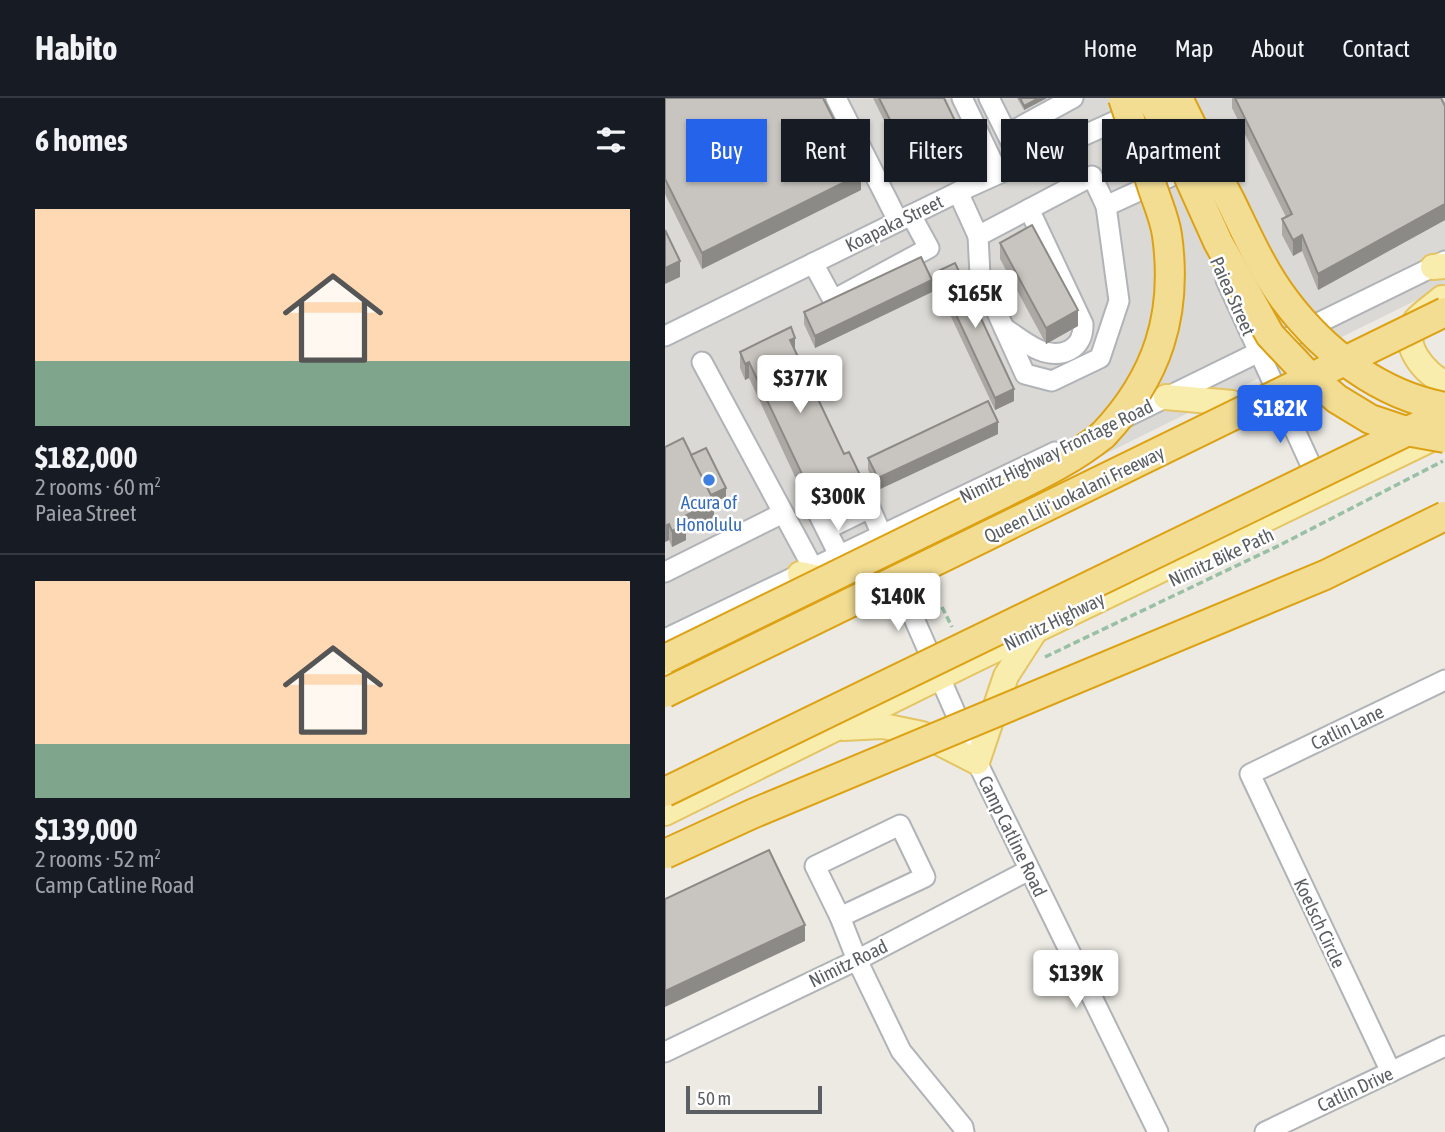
<!DOCTYPE html>
<html lang="en">
<head>
<meta charset="utf-8">
<style>
  :root { --surface:#171b24; --page:#242831; --text:#f1f3f6; --muted:#9ea1a6; --line:#363941; --accent:#2563eb }
  body { margin:0; font-family:"Asap Condensed",sans-serif; background:var(--page); color:var(--text); height:100vh; display:flex; flex-direction:column; font-size:26px; white-space:nowrap }
  * { box-sizing:border-box; margin:0 }
  p { font-size:23px; color:var(--muted) }
  .icon { flex:none; width:38px; height:38px; fill:none; stroke:currentColor; stroke-width:2; stroke-linecap:round; stroke-linejoin:round }
  .map { position:relative; flex:1; overflow:hidden }
  .side { display:flex; flex-direction:column; background:var(--surface); width:665px }
  .side>* { flex:none }
  .banner { position:absolute; left:21px; top:21px; width:653px; height:63px; display:flex; gap:14px }
  .scale { position:absolute; left:21px; bottom:18px; width:136px; box-sizing:border-box; padding-left:7px; border:4px solid #5b5e62; border-top:0; font-size:19px; line-height:24px; white-space:nowrap; color:#5b5e62; -webkit-text-stroke:5px #fff; paint-order:stroke }
  .price { position:absolute; translate:-50% -60px; padding:0 16px; border-radius:7px; background:#fff; color:#222; font-size:23px; line-height:46px; filter:drop-shadow(0 2px 4px #0008) }
  .price::after { content:''; position:absolute; left:50%; top:42px; width:21px; height:16px; margin-left:-10px; background:inherit; clip-path:polygon(0 0,100% 0,50% 100%) }
  .price.on { background:var(--accent); color:#fff }
  ul { padding:0; list-style:none }
  li { display:grid; align-content:center; gap:14px; height:371px; padding:0 35px }
  li+li { border-top:2px solid var(--line) }
  li span { display:grid; place-items:center; height:217px; border-radius:0px; color:#555 }
  li>.icon { margin-inline-start:auto }
  span .icon { width:126px; height:126px; fill:#fffc; stroke-width:1 }
  li b { font-size:30px }
  h2 { display:flex; justify-content:space-between; align-items:center; height:84px; padding:0 35px; font-size:30px }
  .tag { padding:0 24px; border-radius:0px; background:var(--surface); box-shadow:0 2px 5px #0004; font-size:24px; line-height:63px }
  .tag.on { background:var(--accent); color:#fff }
  header { display:flex; align-items:center; gap:42px; box-sizing:border-box; height:98px; padding:0 35px; background:var(--surface); border-bottom:2px solid var(--line) }
  header strong { font-size:33px }
  nav { display:flex; gap:38px; margin-inline-start:auto; font-size:24px }
  main { display:flex; flex:1; min-height:0 }
  .map>svg:first-child { display:block }
  .industrial { fill:#dbd9d5 }
  .lines { fill:none; stroke-linecap:round; stroke-linejoin:round }
  .minor-casing { stroke:#b0b3b7; stroke-width:23 }
  .major-casing { stroke:#e5c463; stroke-width:28 }
  .highway-casing { stroke:#dca214; stroke-width:32 }
  .path { stroke:#99c0a5; stroke-width:3.5; stroke-dasharray:7 3.5; stroke-linecap:butt }
  .minor { stroke:#fff; stroke-width:19 }
  .major { stroke:#f8edac; stroke-width:24 }
  .highway { stroke:#f3dd93; stroke-width:28 }
  .highway-bridge-casing { stroke:#dca214; stroke-width:32; stroke-linecap:butt }
  .highway-bridge { stroke:#f3dd93; stroke-width:28 }
  .wall { fill:#aca9a5 }
  .shaded-wall { fill:#8c8a86 }
  .building { fill:#c8c5c0; stroke:#8c8a86; stroke-width:2 }
  .shop-dot { fill:#3f7fe0; stroke:#fff; stroke-width:2.5 }
  .labels { text-anchor:middle; dominant-baseline:central; stroke-width:5; stroke-linejoin:round; paint-order:stroke }
  .street-label { font-size:19px; fill:#5b5e62; stroke:#fff }
  .shop-label { font-size:19px; fill:#366cbe; stroke:#fff }
</style>
</head>
<body>
<header>
<strong>Habito</strong>
<nav><a>Home</a><a>Map</a><a>About</a><a>Contact</a></nav>
</header>
<main>
<section class="side">
<h2>6 homes<svg class="icon" aria-label="filters" viewBox="0 0 24 24"><path d="M4 7h16M4 17h16"/><circle cx="9" cy="7" r="2"/><circle cx="15" cy="17" r="2"/></svg></h2>
<ul>
<li><span style="background:linear-gradient(#ffd9b3 70%,#7fa58c 0)"><svg class="icon" aria-label="home" viewBox="0 0 24 24"><path d="M3 11l9-7 9 7M6 9v11h12V9"/></svg></span><div><b>$182,000</b><p>2 rooms · 60 m²</p><p>Paiea Street</p></div></li>
<li><span style="background:linear-gradient(#ffd9b3 75%,#7fa58c 0)"><svg class="icon" aria-label="home" viewBox="0 0 24 24"><path d="M3 11l9-7 9 7M6 9v11h12V9"/></svg></span><div><b>$139,000</b><p>2 rooms · 52 m²</p><p>Camp Catline Road</p></div></li>
</ul>
</section>
<div class="map">
<svg width="780" height="1034" viewBox="0 0 780 1034">
  <rect width="100%" height="100%" fill="#eceae3"/>
  <!-- industrial -->
  <path class="industrial" d="M0,0H780V188L422,365L0,565Z"/>
  <g class="lines">
    <defs>
      <g id="minor">
        <path d="M171,0L233,123"/>
        <path d="M297,0L333,75"/>
        <path d="M324,0L356,64"/>
        <path d="M342,36L408,0"/>
        <path d="M293,94L313,138L427,78L441,108L513,75"/>
        <path d="M313,138L315,177L360,276L387,283L435,260L454,203L441,108"/>
        <path d="M148,165L168,202L264,150L246,117"/>
        <path d="M561,182L655,387"/>
        <path d="M339,230C350,237 362,247 374,252C396,261 419,252 418,226L364,111"/>
        <path d="M0,238L293,94L473,13"/>
        <path d="M37,264L148,470"/>
        <path d="M455,322L780,163"/>
        <path d="M152,413L174,457"/>
        <path d="M162,431L205,410L217,437L229,475L312,664L493,1034"/>
        <path d="M0,474L118,415"/>
        <path d="M0,541L390,354"/>
        <path d="M235,727L260,779L175,819L150,768Z"/>
        <path d="M175,819L192,862L236,953L298,1029L299,1034"/>
        <path d="M0,954L192,862L364,772"/>
        <path d="M726,974L585,676L780,582"/>
        <path d="M600,1034L780,948"/>
      </g>
      <g id="major">
        <path d="M768,169L780,168"/>
        <path d="M777,200C769,207 758,214 751,222C733,245 760,276 780,285"/>
        <path d="M501,299L567,305"/>
        <path d="M135,476L198,489"/>
        <path d="M0,579L53,554"/>
        <path d="M178,630L218,628L257,636L312,664L341,578L370,533"/>
        <path d="M0,715L305,564L779,335"/>
      </g>
      <path id="highway" d="M337,396C373,378 407,362 438,337"/>
    </defs>
    <!-- minor casing -->
    <use href="#minor" class="minor-casing"/>
    <!-- major casing -->
    <use href="#major" class="major-casing"/>
    <!-- highway casing -->
    <use href="#highway" class="highway-casing"/>
    <!-- path -->
    <g class="path">
      <path d="M277,509L287,529"/>
      <path d="M380,559L615,447L778,363"/>
    </g>
    <!-- minor -->
    <use href="#minor" class="minor"/>
    <!-- major -->
    <use href="#major" class="major"/>
    <!-- highway -->
    <use href="#highway" class="highway"/>
    <defs>
      <g id="highway-bridge">
        <path d="M485,0L499,24L553,144L605,237L640,274L672,301L705,321L741,333L780,340"/>
        <path d="M513,0C530,35 548,70 566,104C582,137 598,173 620,202C659,254 715,297 780,309"/>
        <path d="M438,337C493,279 513,216 502,137C500,122 493,106 488,91C478,61 468,30 458,0"/>
        <path d="M0,561L337,396"/>
        <path d="M0,595L780,214"/>
        <path d="M0,694L780,315"/>
        <path d="M0,756L87,716L660,477L780,418"/>
      </g>
    </defs>
    <!-- highway-bridge casing -->
    <use href="#highway-bridge" class="highway-bridge-casing"/>
    <!-- highway-bridge -->
    <use href="#highway-bridge" class="highway-bridge"/>
  </g>
  <!-- wall -->
  <g class="wall">
    <path d="M0,0L196,92L37,171L0,96Z"/>
    <path d="M208,0H279L293,41L241,67Z"/>
    <path d="M352,0H382L359,12Z"/>
    <path d="M567,0H776L780,8V122L653,192L637,153L628,158L617,137V121L621,119L567,10Z"/>
    <path d="M335,145L413,228L381,246L335,161Z"/>
    <path d="M271,174L349,303L330,312L271,187Z"/>
    <path d="M267,194L150,250L139,226V214Z"/>
    <path d="M130,252L195,392L144,418L132,394V383L84,280L80,282L75,270V254Z"/>
    <path d="M333,336L213,392L203,372V360Z"/>
    <path d="M0,349L26,358L61,399L49,404V419L21,433V442L7,449L4,442L0,444Z"/>
  </g>
  <!-- shaded-wall -->
  <g class="shaded-wall">
    <path d="M374,0H382L359,12V8Z"/>
    <path d="M293,29V41L241,67V54Z"/>
    <path d="M196,76V92L37,171V155Z"/>
    <path d="M780,106V122L653,192V176Z"/>
    <path d="M637,137V153L628,158V142Z"/>
    <path d="M15,163V179L0,186V170Z"/>
    <path d="M267,182V194L150,250V238Z"/>
    <path d="M413,212V228L381,246V230Z"/>
    <path d="M130,240V255L125,242Z"/>
    <path d="M84,264V280L80,282V266Z"/>
    <path d="M349,291V303L330,312V300Z"/>
    <path d="M333,324V336L213,392V380Z"/>
    <path d="M195,377V392L144,418V402Z"/>
    <path d="M61,390V399L49,404V419L21,433V442L7,449V433L18,419L46,397Z"/>
    <path d="M4,426V442L0,444V428Z"/>
    <path d="M140,827V843L0,909V893Z"/>
  </g>
  <!-- building -->
  <g class="building">
    <path d="M0,0H158L196,76L37,155L0,81Z"/>
    <path d="M214,0H279L293,29L241,54Z"/>
    <path d="M355,0H374L359,8Z"/>
    <path d="M570,0H776L780,8V106L653,176L637,137L628,142L617,121L627,116Z"/>
    <path d="M367,127L413,212L381,230L335,145Z"/>
    <path d="M0,132L15,163L0,170Z"/>
    <path d="M256,159L267,182L150,238L139,214Z"/>
    <path d="M290,165L349,291L330,300L271,174Z"/>
    <path d="M126,229L130,240L125,242L179,356L184,354L195,377L144,402L132,378L137,376L84,264L80,266L75,254Z"/>
    <path d="M323,303L333,324L213,380L203,360Z"/>
    <path d="M18,340L49,403L18,419L21,426L7,433L4,426L0,428V349Z"/>
    <path d="M41,350L61,390L46,397L26,357Z"/>
    <path d="M104,752L140,827L0,893V801Z"/>
  </g>
  <!-- markers -->
  <circle class="shop-dot" cx="44" cy="382" r="7"/>
  <g class="labels">
    <!-- street labels -->
    <g class="street-label">
      <text transform="translate(229 125) rotate(-26)">Koapaka Street</text>
      <text transform="translate(568 198) rotate(66)">Paiea Street</text>
      <text transform="translate(391 353) rotate(-26)">Nimitz Highway Frontage Road</text>
      <text transform="translate(409 396) rotate(-26)">Queen Liliʻuokalani Freeway</text>
      <text transform="translate(556 459) rotate(-25)">Nimitz Bike Path</text>
      <text transform="translate(389 523) rotate(-26)">Nimitz Highway</text>
      <text transform="translate(682 629) rotate(-26)">Catlin Lane</text>
      <text transform="translate(348 738) rotate(64)">Camp Catline Road</text>
      <text transform="translate(655 825) rotate(65)">Koelsch Circle</text>
      <text transform="translate(183 865) rotate(-26)">Nimitz Road</text>
      <text transform="translate(690 991) rotate(-25)">Catlin Drive</text>
    </g>
    <!-- shop labels -->
    <g class="shop-label">
      <text x="44" y="404">Acura of<tspan x="44" dy="22">Honolulu</tspan></text>
    </g>
  </g>
</svg>
<div class="scale">50 m</div>
<b class="price" style="left:310px;top:232px">$165K</b>
<b class="price" style="left:135px;top:317px">$377K</b>
<b class="price on" style="left:615px;top:347px">$182K</b>
<b class="price" style="left:173px;top:435px">$300K</b>
<b class="price" style="left:233px;top:535px">$140K</b>
<b class="price" style="left:411px;top:912px">$139K</b>
<div class="banner">
<a class="tag on">Buy</a>
<a class="tag">Rent</a>
<a class="tag">Filters</a>
<a class="tag">New</a>
<a class="tag">Apartment</a>
</div>
</div>
</main>
</body>
</html>
